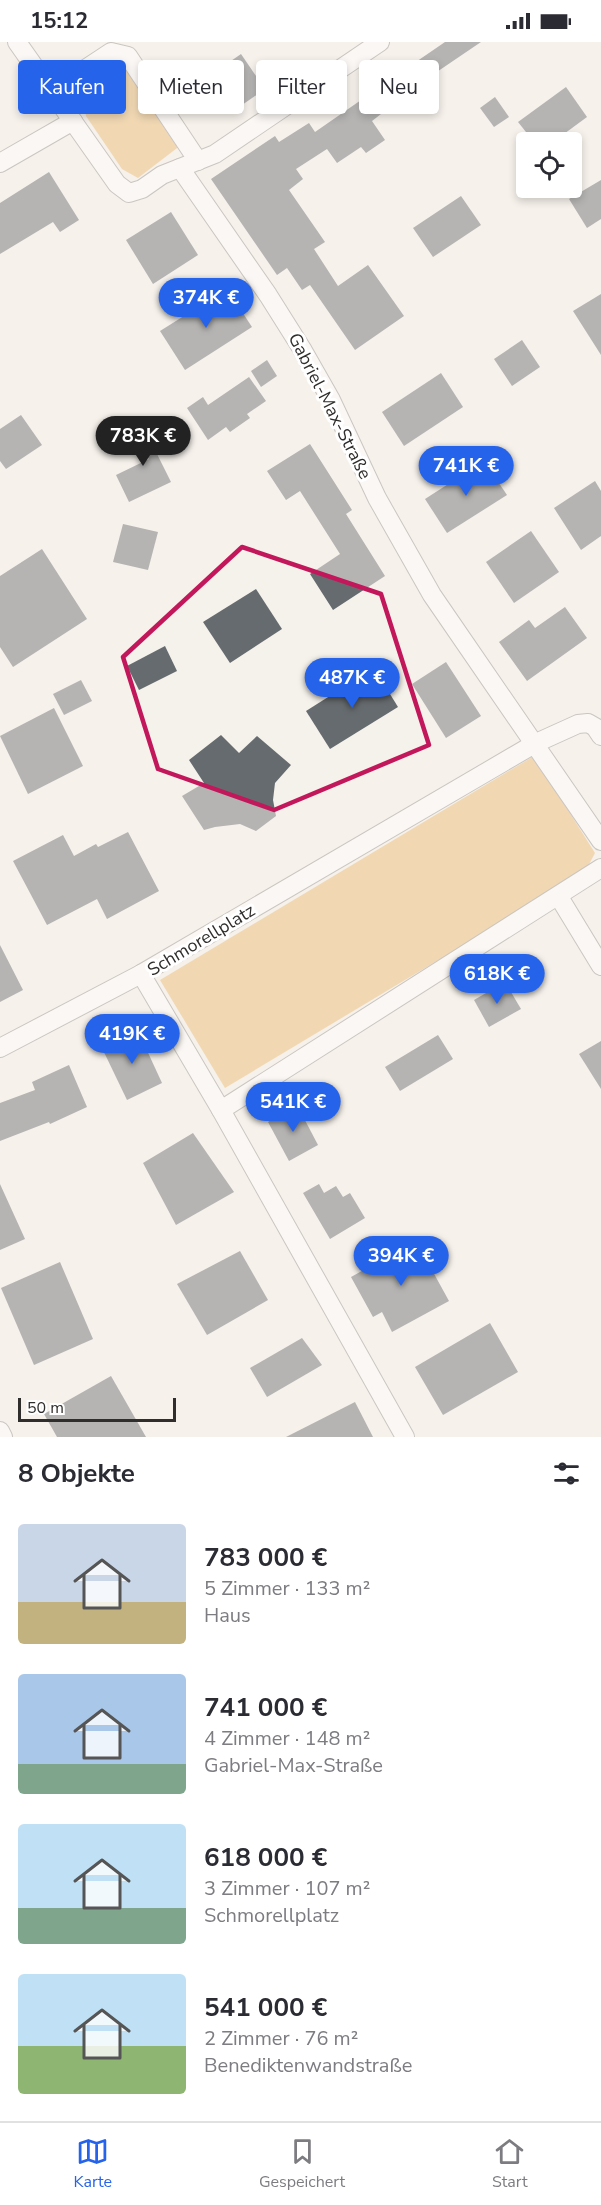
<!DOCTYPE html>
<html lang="de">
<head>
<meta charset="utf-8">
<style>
  :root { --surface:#fff; --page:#f7f7f7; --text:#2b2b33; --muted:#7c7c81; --line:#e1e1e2; --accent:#2563eb }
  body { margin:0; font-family:"Nunito Sans",sans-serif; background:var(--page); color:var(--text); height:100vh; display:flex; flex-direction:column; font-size:22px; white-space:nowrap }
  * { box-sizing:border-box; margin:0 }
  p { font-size:20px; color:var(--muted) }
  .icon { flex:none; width:33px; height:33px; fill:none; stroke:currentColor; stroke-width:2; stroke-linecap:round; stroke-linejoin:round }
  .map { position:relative; height:1395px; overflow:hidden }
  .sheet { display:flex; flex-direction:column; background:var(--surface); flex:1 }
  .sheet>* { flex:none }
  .top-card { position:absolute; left:18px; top:18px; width:566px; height:54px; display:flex; gap:12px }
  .tools { position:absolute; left:516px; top:90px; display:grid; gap:12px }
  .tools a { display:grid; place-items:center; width:66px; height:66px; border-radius:6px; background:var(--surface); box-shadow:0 3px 9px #0003; font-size:30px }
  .scale { position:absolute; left:18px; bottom:15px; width:158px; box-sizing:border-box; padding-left:6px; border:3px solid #302e2c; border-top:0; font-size:16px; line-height:21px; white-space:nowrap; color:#302e2c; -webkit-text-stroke:4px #fff; paint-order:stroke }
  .price { position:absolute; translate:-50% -51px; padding:0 14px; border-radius:21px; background:var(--accent); color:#fff; font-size:20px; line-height:39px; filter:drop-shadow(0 2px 3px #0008) }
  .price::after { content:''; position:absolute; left:50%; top:36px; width:18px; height:14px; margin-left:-9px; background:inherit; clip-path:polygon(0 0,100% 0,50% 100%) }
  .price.current { background:#222; color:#fff }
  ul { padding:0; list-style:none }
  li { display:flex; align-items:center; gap:18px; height:150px; padding:0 18px }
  li span { display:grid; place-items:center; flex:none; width:168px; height:120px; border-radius:6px; color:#555 }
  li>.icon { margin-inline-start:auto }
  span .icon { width:72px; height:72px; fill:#fffc; stroke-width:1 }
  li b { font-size:26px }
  h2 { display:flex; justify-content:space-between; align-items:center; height:72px; padding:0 18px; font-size:26px }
  .tag { padding:0 21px; border-radius:6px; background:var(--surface); box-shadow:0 3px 9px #0003; font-size:21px; line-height:54px }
  .tag.current { background:var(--accent); color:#fff }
  .status { display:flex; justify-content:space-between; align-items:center; height:42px; padding:0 30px; background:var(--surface); direction:ltr }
  .status svg { height:16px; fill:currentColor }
  .menu { display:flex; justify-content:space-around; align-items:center; height:84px; border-top:2px solid var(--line); background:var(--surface); font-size:16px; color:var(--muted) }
  .menu a { display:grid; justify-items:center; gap:3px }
  .menu .current { color:var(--accent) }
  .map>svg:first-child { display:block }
  .green { fill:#eaba70 }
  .building { fill:#666b6f }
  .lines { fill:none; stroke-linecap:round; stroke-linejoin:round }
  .minor-casing { stroke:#96928d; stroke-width:20 }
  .minor { stroke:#fff; stroke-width:18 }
  .marked { fill:none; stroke:#c2185b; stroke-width:4.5; stroke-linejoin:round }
  .labels { text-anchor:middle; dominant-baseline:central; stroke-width:6; stroke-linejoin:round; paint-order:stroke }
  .street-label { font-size:18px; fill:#302e2c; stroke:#fff }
</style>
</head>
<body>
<div class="status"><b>15:12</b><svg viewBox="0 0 49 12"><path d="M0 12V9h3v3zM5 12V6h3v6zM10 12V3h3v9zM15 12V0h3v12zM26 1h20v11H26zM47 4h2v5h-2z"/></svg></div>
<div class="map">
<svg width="601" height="1395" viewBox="0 0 601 1395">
  <rect width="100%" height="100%" fill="#f5f1eb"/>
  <!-- green -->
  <g class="green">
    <path d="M124,18L181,103L138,136L122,127L86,74L82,48Z"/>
    <path d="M534,714L595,811L585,830L225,1046L160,938Z"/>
  </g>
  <!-- building -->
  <g class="building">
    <path d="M445,0H481L422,40L426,47L403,63L399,58L372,79L385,98L366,111L361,105L337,121L327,107L296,127L303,137L289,148L325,200L314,207L338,244L368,223L404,274L355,308L310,243L302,248L287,226L277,233L211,137L275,94L279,100L309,81L315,90L364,56L363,54L385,37L384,36L408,19L410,24Z"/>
    <path d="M241,12L265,47L232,70L208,35Z"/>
    <path d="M566,45L587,75L553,100H534L518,80Z"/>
    <path d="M495,55L509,75L494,85L480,66Z"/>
    <path d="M49,130L79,178L60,190L53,180L0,212V161Z"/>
    <path d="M601,138V177L587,186L569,157Z"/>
    <path d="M461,154L481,183L433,215L413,186Z"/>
    <path d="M171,170L198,213L153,242L126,198Z"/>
    <path d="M227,247L252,285L185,328L160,289Z"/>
    <path d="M601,252V313L573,269Z"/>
    <path d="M522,298L540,325L512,344L494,317Z"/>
    <path d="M267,318L277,334L261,345L251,329Z"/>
    <path d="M441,331L463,365L404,404L382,370Z"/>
    <path d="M249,335L266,359L247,372L250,376L230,390L226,385L208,398L187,366L203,355L208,363Z"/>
    <path d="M21,373L42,403L6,427L0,419V387Z"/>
    <path d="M139,376L171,440L129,460L116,433L149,417L124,391Z"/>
    <path d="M310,402L352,468L346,472L385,534L333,568L310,532L340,512L300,449L286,458L267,429Z"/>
    <path d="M484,419L507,453L447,491L425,457Z"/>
    <path d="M595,439L601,449V494L581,508L554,466Z"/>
    <path d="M123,482L158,490L148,528L113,520Z"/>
    <path d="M531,489L559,530L514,561L486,520Z"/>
    <path d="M42,507L87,577L13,625L0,605V534Z"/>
    <path d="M256,547L282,587L230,621L203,580Z"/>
    <path d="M565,565L587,596L527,639L499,600L529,578L535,586Z"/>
    <path d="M165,604L177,629L139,648L127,624Z"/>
    <path d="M446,620L481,674L446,696L412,642Z"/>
    <path d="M374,626L398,665L330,707L306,669Z"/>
    <path d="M81,638L92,659L64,673L53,652Z"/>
    <path d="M54,666L83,724L28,752L0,694Z"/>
    <path d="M221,693L239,711L257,694L291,723L275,741L273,758L276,774L256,789L240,782L215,785L204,788L182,754L204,741L189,718Z"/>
    <path d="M128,790L159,849L107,877L97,857L47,883L13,819L63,793L74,814L96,802L98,805Z"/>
    <path d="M0,903L23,948L0,960Z"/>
    <path d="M505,940L521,967L489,985L474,958Z"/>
    <path d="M138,989L162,1041L127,1058L102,1006Z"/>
    <path d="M438,993L453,1017L400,1049L385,1025Z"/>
    <path d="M601,999V1047L579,1012Z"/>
    <path d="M69,1023L87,1065L50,1082L49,1080L0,1099V1061L35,1048L32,1040Z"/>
    <path d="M297,1063L318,1103L289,1119L268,1080Z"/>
    <path d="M193,1091L234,1150L176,1183L143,1121Z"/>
    <path d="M0,1142L25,1197L0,1208Z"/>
    <path d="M319,1142L324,1151L336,1144L343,1155L350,1151L365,1176L330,1197L303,1151Z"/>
    <path d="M416,1199L449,1259L392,1290L382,1270L373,1275L351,1235Z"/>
    <path d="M240,1209L268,1258L207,1293L177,1242Z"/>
    <path d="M60,1220L93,1297L34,1323L1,1246Z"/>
    <path d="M490,1281L518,1330L443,1373L415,1325Z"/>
    <path d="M302,1296L322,1323L267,1355L250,1326Z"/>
    <path d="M111,1334L146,1395H57L44,1372Z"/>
    <path d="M355,1360L373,1395H286Z"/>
  </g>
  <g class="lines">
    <defs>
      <g id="minor">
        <path d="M17,0L117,142L129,151L142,147L162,133L215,112L380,0"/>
        <path d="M52,49L111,10L128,14L198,119"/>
        <path d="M0,121L73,79"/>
        <path d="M180,126L268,253L302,307L331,358L377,456L432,553L601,799"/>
        <path d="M559,855L601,924"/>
        <path d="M141,932L221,1068L405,1395"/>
        <path d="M0,1006L141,932L536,701L578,682L588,681L595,685L601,694"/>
        <path d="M221,1068L601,826"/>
        <path d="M0,1389L3,1395"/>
      </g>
    </defs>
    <!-- minor casing -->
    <use href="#minor" class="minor-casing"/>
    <!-- minor -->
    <use href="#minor" class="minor"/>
  </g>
  <!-- marked area -->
  <path d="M0 0H601V1395H0ZM242,505L381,552L429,703L274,768L158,727L123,615Z" fill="#f5f1eb" fill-opacity=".55" fill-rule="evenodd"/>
  <path class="marked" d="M242,505L381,552L429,703L274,768L158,727L123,615Z"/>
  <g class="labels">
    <!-- street labels -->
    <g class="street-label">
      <text transform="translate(330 364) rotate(63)">Gabriel-Max-Straße</text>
      <text transform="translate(201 898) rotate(-31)">Schmorellplatz</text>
    </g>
  </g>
</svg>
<div class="tools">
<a><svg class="icon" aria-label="locate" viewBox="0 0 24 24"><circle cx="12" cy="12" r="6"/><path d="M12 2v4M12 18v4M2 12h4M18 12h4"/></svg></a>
</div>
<div class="scale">50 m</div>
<b class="price" style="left:206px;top:287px">374K €</b>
<b class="price current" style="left:143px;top:425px">783K €</b>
<b class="price" style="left:466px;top:455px">741K €</b>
<b class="price" style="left:352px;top:667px">487K €</b>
<b class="price" style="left:497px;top:963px">618K €</b>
<b class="price" style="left:132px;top:1023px">419K €</b>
<b class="price" style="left:293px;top:1091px">541K €</b>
<b class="price" style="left:401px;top:1245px">394K €</b>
<div class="top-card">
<a class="tag current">Kaufen</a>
<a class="tag">Mieten</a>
<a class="tag">Filter</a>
<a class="tag">Neu</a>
</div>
</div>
<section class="sheet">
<h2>8 Objekte<svg class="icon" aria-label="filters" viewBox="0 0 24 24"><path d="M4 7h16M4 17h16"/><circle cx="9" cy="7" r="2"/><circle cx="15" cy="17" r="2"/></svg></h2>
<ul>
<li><span style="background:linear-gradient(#c9d6e8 65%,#c2b280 0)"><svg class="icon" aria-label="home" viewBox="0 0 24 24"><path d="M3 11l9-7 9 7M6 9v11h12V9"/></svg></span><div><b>783 000 €</b><p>5 Zimmer · 133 m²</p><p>Haus</p></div></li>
<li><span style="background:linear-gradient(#a9c7e8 75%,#7fa58c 0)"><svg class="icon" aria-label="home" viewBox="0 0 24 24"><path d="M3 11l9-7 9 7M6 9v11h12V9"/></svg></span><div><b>741 000 €</b><p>4 Zimmer · 148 m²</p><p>Gabriel-Max-Straße</p></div></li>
<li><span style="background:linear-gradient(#bfe0f5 70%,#7fa58c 0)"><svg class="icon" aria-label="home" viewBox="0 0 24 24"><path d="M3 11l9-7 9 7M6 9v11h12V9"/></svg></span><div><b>618 000 €</b><p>3 Zimmer · 107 m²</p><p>Schmorellplatz</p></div></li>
<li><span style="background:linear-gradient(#bfe0f5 60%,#8fb573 0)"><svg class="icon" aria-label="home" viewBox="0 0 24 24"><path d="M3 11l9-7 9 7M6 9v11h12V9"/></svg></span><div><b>541 000 €</b><p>2 Zimmer · 76 m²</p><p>Benediktenwandstraße</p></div></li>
</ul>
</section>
<nav class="menu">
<a class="current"><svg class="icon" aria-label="map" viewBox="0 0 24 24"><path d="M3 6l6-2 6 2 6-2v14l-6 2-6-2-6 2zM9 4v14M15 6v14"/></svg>Karte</a>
<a><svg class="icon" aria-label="saved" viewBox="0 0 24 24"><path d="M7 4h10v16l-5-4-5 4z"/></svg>Gespeichert</a>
<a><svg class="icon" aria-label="home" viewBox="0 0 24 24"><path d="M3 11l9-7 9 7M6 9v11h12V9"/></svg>Start</a>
</nav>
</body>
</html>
